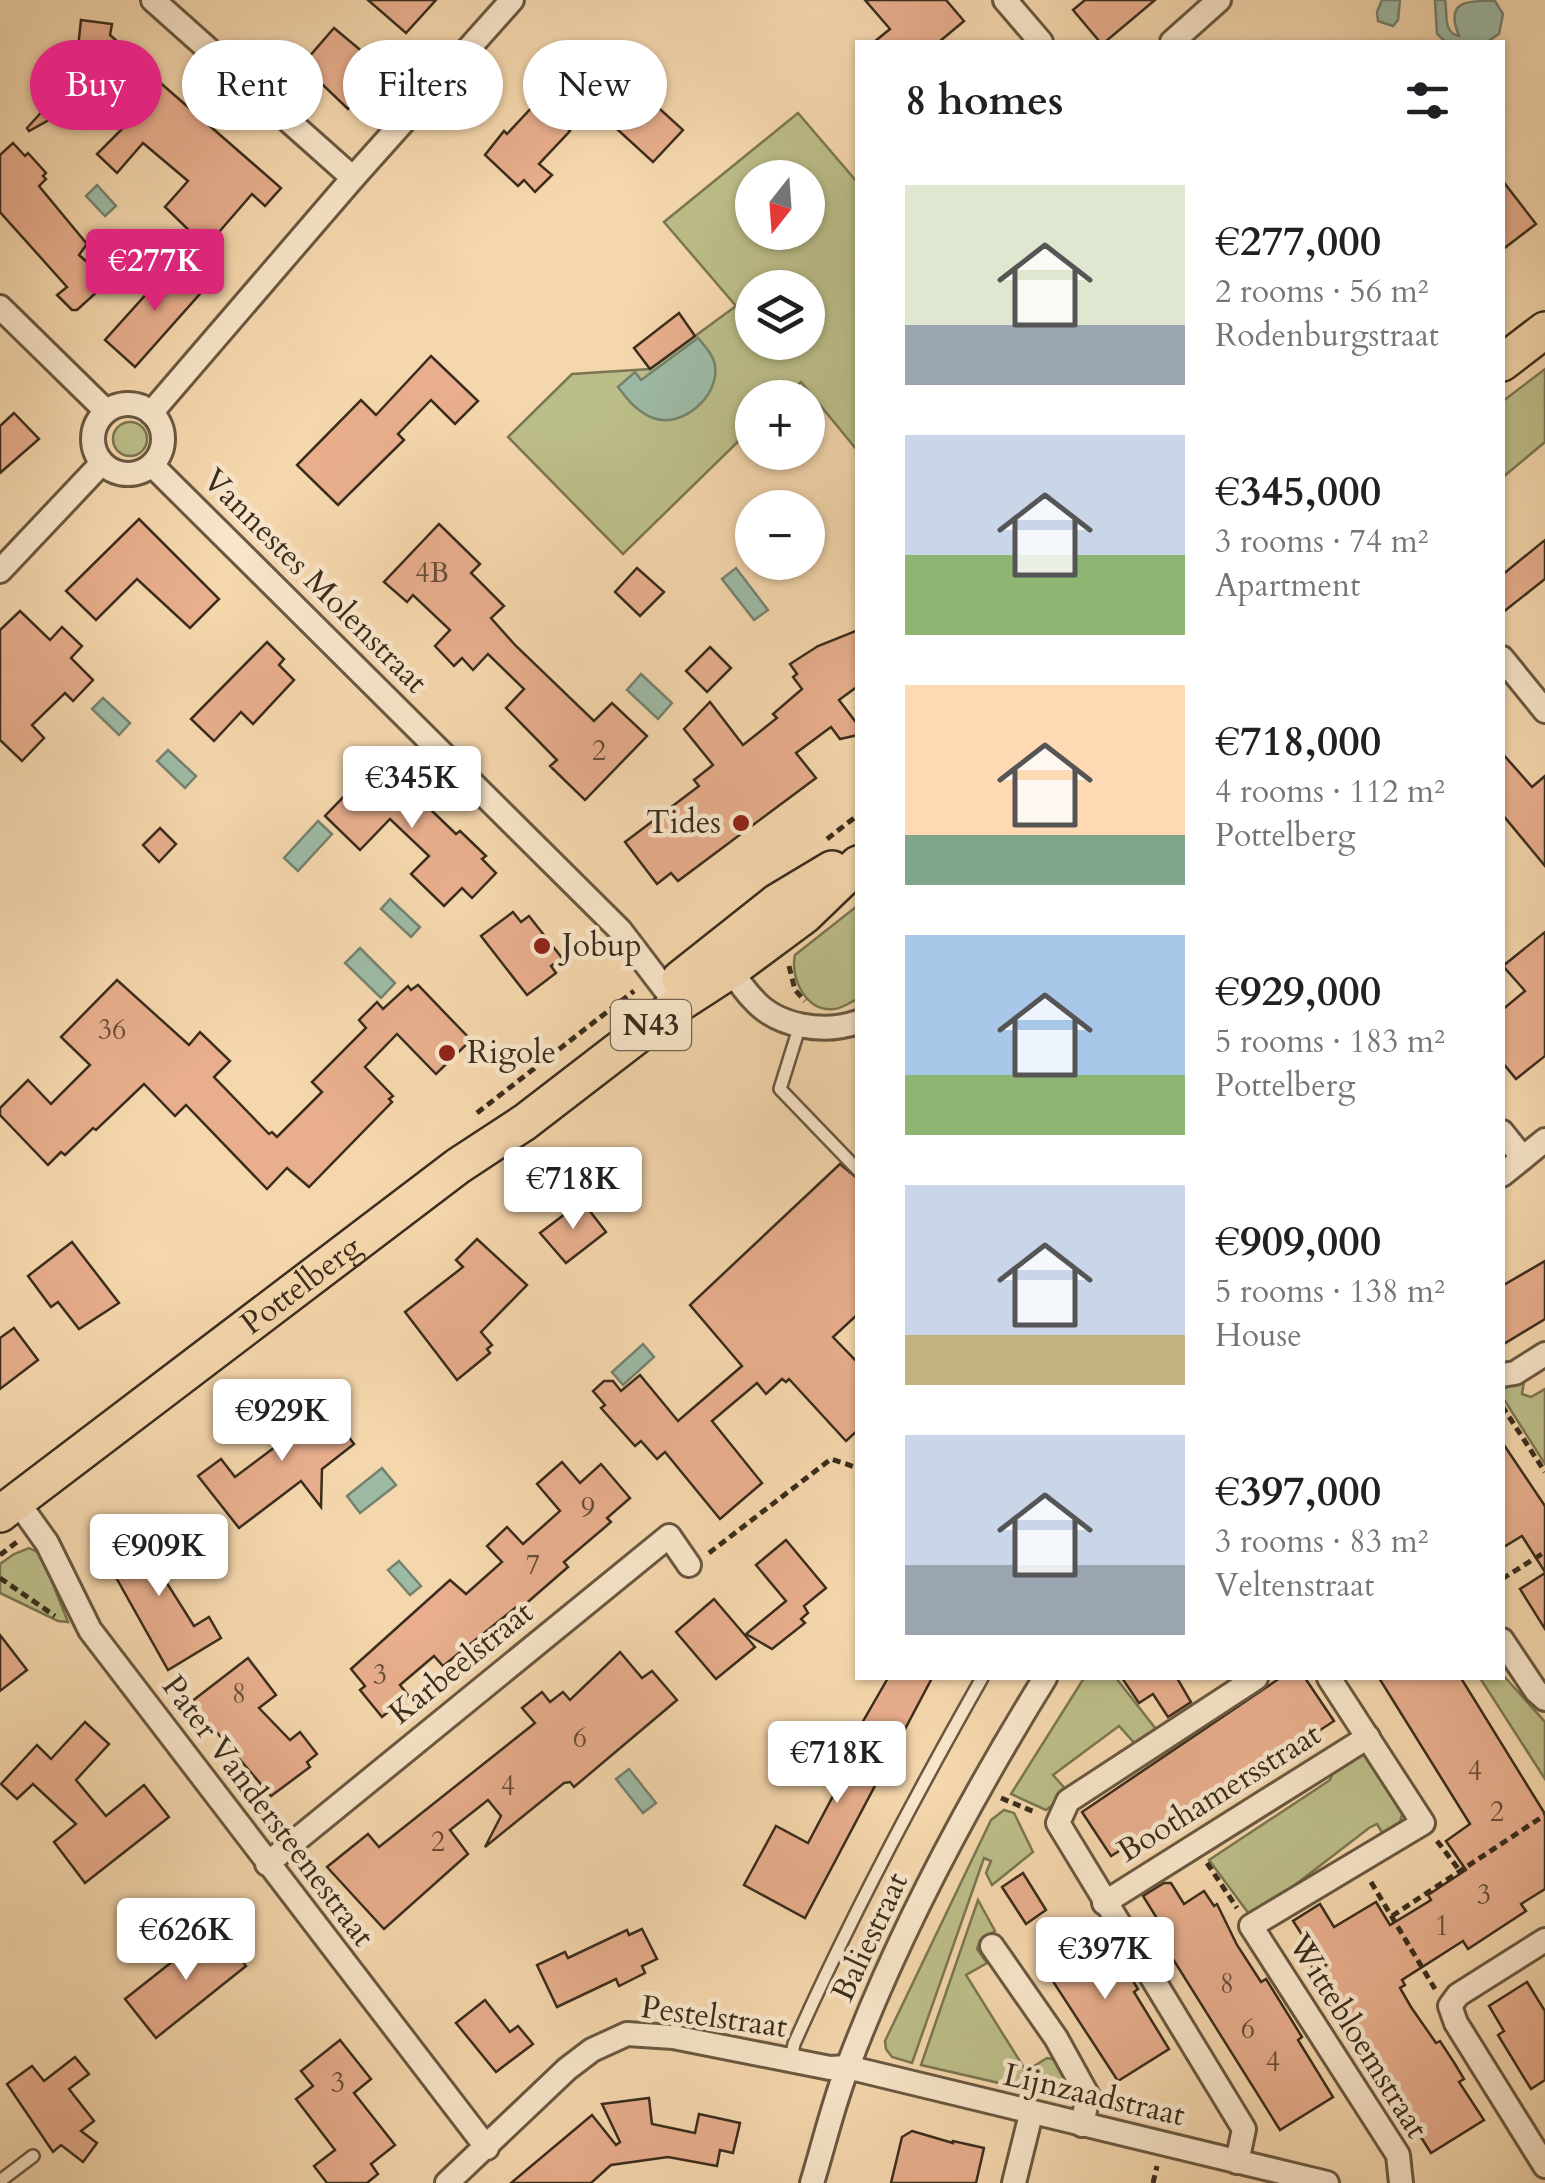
<!DOCTYPE html>
<html lang="en">
<head>
<meta charset="utf-8">
<style>
  :root { --surface:#fff; --page:#f2f2f2; --text:#202124; --muted:#757577; --accent:#db2777 }
  body { margin:0; font-family:Cardo,serif; background:var(--page); color:var(--text); height:100vh; display:flex; flex-direction:column; font-size:38px; white-space:nowrap }
  * { box-sizing:border-box; margin:0 }
  p { font-size:32px; color:var(--muted) }
  .icon { flex:none; width:55px; height:55px; fill:none; stroke:currentColor; stroke-width:2; stroke-linecap:round; stroke-linejoin:round }
  .map { position:relative; flex:1; overflow:hidden }
  .side { position:absolute; left:855px; top:40px; width:650px; height:1640px; display:flex; flex-direction:column; background:var(--surface); border-radius:0px; box-shadow:0 2px 8px #0004 }
  .side>* { flex:none }
  .hud { position:absolute; left:30px; top:40px; width:675px; height:90px; display:flex; gap:20px }
  .needle { width:65px; rotate:197deg }
  .tools { position:absolute; left:735px; top:160px; display:grid; gap:20px }
  .tools a { display:grid; place-items:center; width:90px; height:90px; border-radius:50%; background:var(--surface); box-shadow:0 2px 8px #0004; font-size:50px }
  .price { position:absolute; translate:-50% -85px; padding:0 22px; border-radius:10px; background:#fff; color:#222; font-size:32px; line-height:65px; filter:drop-shadow(0 2px 5px #0008) }
  .price::after { content:''; position:absolute; left:50%; top:60px; width:30px; height:22px; margin-left:-15px; background:inherit; clip-path:polygon(0 0,100% 0,50% 100%) }
  .price.on { background:var(--accent); color:#fff }
  ul { padding:0; list-style:none }
  li { display:flex; align-items:center; gap:30px; height:250px; padding:0 50px }
  li span { display:grid; place-items:center; flex:none; width:280px; height:200px; border-radius:0px; color:#555 }
  li>.icon { margin-inline-start:auto }
  span .icon { width:120px; height:120px; fill:#fffc; stroke-width:1 }
  li b { font-size:42px }
  h2 { display:flex; justify-content:space-between; align-items:center; height:120px; padding:0 50px; font-size:42px }
  .pill { padding:0 35px; border-radius:45px; background:var(--surface); box-shadow:0 2px 8px #0004; font-size:35px; line-height:90px }
  .pill.on { background:var(--accent); color:#fff }
  .map>svg:first-child { display:block }
  .green { fill:#bcbe89; stroke:#7b7652; stroke-width:2.5; fill-rule:evenodd }
  .water { fill:#9dbaa5; stroke:#75826e; stroke-width:2.5 }
  .building { fill:#e8ae8d; stroke:#3a2d1c; stroke-width:2.5 }
  .lines { fill:none; stroke-linecap:round; stroke-linejoin:round }
  .lane-casing { stroke:#695840; stroke-width:16 }
  .street-casing { stroke:#695840; stroke-width:28 }
  .primary-casing { stroke:#3a2d1c; stroke-width:40 }
  .path { stroke:#3a2d1c; stroke-width:5; stroke-dasharray:8 5; stroke-linecap:butt }
  .lane { stroke:#f8e5ca; stroke-width:11 }
  .street { stroke:#f8e5ca; stroke-width:22 }
  .primary { stroke:#f5d7ad; stroke-width:35 }
  .poi-dot { fill:#8f2418; stroke:#f8e5ca; stroke-width:4 }
  .labels { text-anchor:middle; dominant-baseline:central; stroke-width:9; stroke-linejoin:round; paint-order:stroke }
  .number-label { font-size:28px; fill:#664d38 }
  .shield { fill:#f8e5ca; stroke:#736450; stroke-width:2.5 }
  .shield-label { font-size:30px; font-weight:bold; fill:#3a2d1c }
  .street-label { font-size:32px; fill:#3a2d1c; stroke:#f8e5ca }
  .poi-label { font-size:32px; fill:#3a2d1c; stroke:#f8e5ca; text-anchor:start }
</style>
</head>
<body>
<div class="map">
<svg width="1545" height="2183" viewBox="0 0 1545 2183">
  <rect width="100%" height="100%" fill="#f5d7ad"/>
  <filter id="stains"><feTurbulence type="fractalNoise" baseFrequency=".002" numOctaves="4"/><feColorMatrix values="0 0 0 0 .2 0 0 0 0 .09 0 0 0 0 .02 0 0 0 .5 -.17"/></filter>
  <radialGradient id="worn" r=".72"><stop offset=".6" stop-color="#630" stop-opacity="0"/><stop offset="1" stop-color="#630" stop-opacity=".3"/></radialGradient>
  <!-- green -->
  <g class="green">
    <path d="M798,113L857,182V450L801,382L784,397L752,398V428L623,554L508,437L572,374L650,369L736,306L664,222ZM752,178H808V232H752ZM752,288H808V342H752Z"/>
    <path d="M1545,369V442L1503,477V401Z"/>
    <circle cx="130" cy="439" r="17"/>
    <path d="M857,906V999C851,1002 841,1009 834,1009C805,1012 790,977 795,955Z"/>
    <path d="M1525,1375L1522,1394L1531,1397L1545,1389V1464L1503,1398V1389Z"/>
    <path d="M29,1548L41,1554L68,1622L58,1621L0,1593V1564L14,1554Z"/>
    <path d="M1503,1675L1545,1722V1779L1480,1678Z"/>
    <path d="M1084,1678H1116L1159,1733L1137,1746L1119,1726L1053,1775L1069,1793L1046,1810L1011,1794Z"/>
    <path d="M1363,1754L1372,1760L1403,1811L1400,1822L1383,1834L1377,1824L1369,1828L1252,1918L1209,1860L1330,1780L1335,1767Z"/>
    <path d="M1004,1810L1014,1813L1033,1852L992,1885L986,1873L991,1861L984,1858L912,2063L892,2057L886,2049L885,2041L991,1820Z"/>
    <path d="M978,1900L995,1931L980,1940L977,1949L987,1963L966,1975L1026,2071L1047,2058L1060,2060L1071,2087L1064,2098L921,2065Z"/>
  </g>
  <!-- water -->
  <g class="water">
    <path d="M1382,0H1400L1398,20L1393,26L1378,21L1377,12Z"/>
    <path d="M1435,0H1445C1448,14 1442,32 1459,36C1445,2 1465,0 1495,1L1503,14L1499,34L1487,42H1446L1437,34Z"/>
    <path d="M97,185L116,206L105,216L86,196Z"/>
    <path d="M698,338C705,346 713,355 715,365C720,396 682,429 653,418C637,412 628,400 618,387L635,372L641,380Z"/>
    <path d="M736,568L768,610L754,620L722,579Z"/>
    <path d="M641,674L672,703L658,719L627,690Z"/>
    <path d="M103,698L130,723L119,735L92,709Z"/>
    <path d="M168,750L196,776L185,788L157,761Z"/>
    <path d="M318,821L332,834L298,871L284,858Z"/>
    <path d="M390,899L420,927L411,937L381,909Z"/>
    <path d="M360,948L395,983L381,998L345,963Z"/>
    <path d="M643,1344L654,1357L623,1385L612,1372Z"/>
    <path d="M382,1468L396,1485L360,1513L347,1496Z"/>
    <path d="M399,1561L421,1586L410,1595L388,1570Z"/>
    <path d="M629,1769L656,1803L643,1813L616,1779Z"/>
  </g>
  <!-- building -->
  <g class="building">
    <path d="M368,0H436L406,33Z"/>
    <path d="M865,0H946L964,21L939,42H874L890,29Z"/>
    <path d="M1085,0H1155L1105,42H1100L1073,10Z"/>
    <path d="M81,20L112,24L110,35L151,71L149,73L281,188L265,206L252,194L206,247L165,207L188,181L143,143L117,173L97,154L129,122L92,89L81,102L29,131L27,128L75,75Z"/>
    <path d="M334,28L383,69L348,109L302,65Z"/>
    <path d="M630,55L664,87L651,101L683,130L653,162L583,98L612,65L617,69Z"/>
    <path d="M535,104L547,115L550,111L570,131L539,164L552,175L535,192L524,180L518,186L485,155L504,131L507,134Z"/>
    <path d="M13,143L25,156L28,153L46,173L43,176L46,179L39,186L87,244L79,255L109,281L77,310H72L57,295L67,287L0,212V155Z"/>
    <path d="M1502,180L1536,224L1502,250Z"/>
    <path d="M176,261L206,287L135,367L105,340Z"/>
    <path d="M679,313L695,336L650,369L634,348Z"/>
    <path d="M431,356L478,401L455,424L431,400L398,434L404,440L338,505L297,465L361,400L376,415Z"/>
    <path d="M14,413L39,439L0,473V426Z"/>
    <path d="M139,519L219,599L190,628L137,579L96,620L66,591Z"/>
    <path d="M439,524L480,564L471,573L504,606L491,618L516,646L594,721L612,703L647,736L585,800L550,766L557,760L506,708L524,689L488,654L473,670L462,658L454,666L435,646L450,630L413,595L407,602L384,582Z"/>
    <path d="M1545,540V579L1502,613V575Z"/>
    <path d="M637,568L664,592L640,616L615,592Z"/>
    <path d="M20,611L50,640L62,627L82,646L71,658L93,680L73,701L65,693L32,725L44,738L22,761L0,740V630Z"/>
    <path d="M858,630V686L839,700L858,725V735L840,739L831,727L796,753L816,778L678,881L671,873L657,884L625,842L699,786L694,780L713,765L684,729L710,702L743,745L777,718L773,714L802,689L793,677L797,674L790,664L818,646Z"/>
    <path d="M267,642L284,659L279,665L294,680L253,724L241,712L214,741L191,719Z"/>
    <path d="M710,647L731,668L707,692L686,671Z"/>
    <path d="M1502,753L1532,787L1545,776V866L1502,814Z"/>
    <path d="M385,754L408,776L402,782L456,834L460,831L486,856L482,859L496,873L472,898L462,888L444,906L411,874L429,856L390,819L360,850L325,816Z"/>
    <path d="M160,828L176,844L159,862L143,845Z"/>
    <path d="M513,912L521,922L529,916L562,958L551,966L556,973L527,995L481,936Z"/>
    <path d="M1545,932V1056L1516,1079L1502,1062V1010L1525,991L1503,966Z"/>
    <path d="M117,980L189,1045L200,1032L230,1061L214,1077L269,1134L272,1132L277,1137L322,1092L312,1082L366,1028L359,1020L377,1002L383,1009L408,986L411,990L418,985L471,1040L436,1074L397,1034L365,1067L393,1096L389,1099L392,1102L309,1187L287,1168L267,1189L186,1105L175,1116L144,1084L96,1130L93,1128L65,1155L61,1152L48,1165L0,1115V1108L28,1080L51,1104L90,1065L61,1037Z"/>
    <path d="M840,1164L858,1179V1314L833,1337L858,1363V1430L846,1441L789,1379L786,1382L782,1379L766,1394L757,1383L712,1421L762,1483L720,1519L665,1452L657,1459L641,1441L635,1446L601,1408L605,1405L593,1391L604,1381H613L621,1391L640,1375L678,1421L742,1366L690,1305Z"/>
    <path d="M582,1201L606,1232L566,1263L540,1233Z"/>
    <path d="M477,1239L527,1285L481,1332L492,1345L487,1349L490,1353L457,1380L405,1312L463,1267L456,1260Z"/>
    <path d="M72,1242L119,1303L79,1329L58,1302L51,1307L28,1276Z"/>
    <path d="M1545,1261V1319L1502,1345V1286Z"/>
    <path d="M14,1328L38,1360L0,1389V1338Z"/>
    <path d="M319,1397L354,1444L322,1469L321,1507L301,1481L239,1528L198,1476L221,1459L235,1477L287,1438L274,1421L295,1405L300,1411Z"/>
    <path d="M1502,1442L1545,1506V1572L1522,1536L1502,1548Z"/>
    <path d="M562,1462L580,1483L601,1464L630,1498L607,1518L611,1522L564,1562L568,1567L522,1607L520,1604L443,1666L434,1656L400,1685L408,1695L382,1717L360,1690L365,1686L351,1669L450,1580L466,1594L502,1562L487,1546L507,1527L523,1544L560,1511L537,1484Z"/>
    <path d="M161,1530L181,1566L163,1577L194,1626L209,1617L221,1638L168,1670L104,1556L125,1542L129,1549Z"/>
    <path d="M786,1540L826,1588L804,1606L808,1613L801,1619L805,1623L772,1649L746,1634L786,1601L756,1565Z"/>
    <path d="M1545,1573V1629L1520,1589Z"/>
    <path d="M714,1599L755,1647L716,1679L676,1632Z"/>
    <path d="M0,1635L27,1670L0,1691Z"/>
    <path d="M620,1652L642,1678L652,1671L677,1700L574,1787L570,1782L564,1783L485,1847L501,1816L488,1800L450,1830L468,1854L384,1929L327,1867L368,1834L379,1847L535,1723L522,1708L542,1692L550,1702L563,1692L570,1700Z"/>
    <path d="M248,1658L276,1695L259,1708L290,1740L300,1732L317,1754L307,1762L310,1767L271,1796L191,1702Z"/>
    <path d="M888,1678H932L805,1918L744,1885L776,1826L808,1843L866,1734L858,1730Z"/>
    <path d="M1122,1678H1177L1191,1702L1168,1717L1153,1694L1139,1703Z"/>
    <path d="M1280,1678H1305L1334,1721L1146,1844L1142,1837L1111,1856L1082,1812Z"/>
    <path d="M1379,1678H1461L1545,1814V1889L1521,1904L1526,1911L1468,1949L1463,1941L1402,1980L1405,1985L1400,1988L1411,2007L1436,2043L1440,2041L1455,2064L1464,2079L1459,2082L1484,2120L1431,2153L1398,2101L1403,2097L1382,2077L1301,1949L1308,1944L1293,1921L1320,1904L1334,1927L1376,1902L1390,1925L1431,1900L1428,1895L1466,1870L1446,1841L1470,1824Z"/>
    <path d="M85,1722L109,1744L76,1780L106,1816L144,1785L169,1817L85,1883L54,1842L76,1824L33,1784L17,1799L1,1784L37,1745L51,1759Z"/>
    <path d="M1023,1873L1046,1910L1026,1924L1002,1887Z"/>
    <path d="M1164,1883H1171L1184,1904L1204,1891L1214,1906L1217,1904L1237,1945L1261,1982L1266,1979L1302,2037L1298,2040L1333,2097L1280,2130L1151,1924L1158,1920L1143,1896Z"/>
    <path d="M1097,1924L1138,1989L1134,1992L1169,2049L1118,2081L1039,1960Z"/>
    <path d="M216,1927L246,1966L156,2038L125,1999Z"/>
    <path d="M642,1929L657,1959L642,1966L645,1973L619,1986L616,1979L557,2007L537,1965L565,1952L568,1958L627,1930L629,1935Z"/>
    <path d="M1527,1982L1545,2011V2080L1531,2089L1498,2035L1504,2031L1489,2006Z"/>
    <path d="M485,2000L510,2032L518,2026L533,2044L496,2072L456,2023Z"/>
    <path d="M340,2040L371,2079L354,2093L395,2145L371,2164L378,2174L367,2183H327L314,2166L335,2150L296,2099L313,2086L301,2071Z"/>
    <path d="M75,2057L89,2074L69,2089L94,2121L81,2131L97,2143L83,2162L61,2145L53,2152L7,2084L32,2066L44,2081Z"/>
    <path d="M649,2098L652,2124L695,2133L699,2114L740,2123L733,2153L720,2150L717,2166L668,2157L611,2165L591,2183H511L592,2115L616,2145L620,2142L602,2104Z"/>
    <path d="M912,2131L953,2143V2141L984,2148L976,2183H891L902,2137Z"/>
  </g>
  <g class="lines">
    <defs>
      <g id="lane">
        <path d="M800,1025L780,1089L858,1170"/>
        <path d="M791,2060L794,2044C850,1918 914,1798 982,1678"/>
        <path d="M0,2181L33,2156"/>
      </g>
      <g id="street">
        <path d="M153,0L353,178"/>
        <path d="M1005,0L1041,42"/>
        <path d="M1172,42L1219,0"/>
        <path d="M0,307L106,411"/>
        <circle cx="128" cy="439" r="35"/>
        <path d="M151,413L353,178L512,0"/>
        <path d="M152,465L620,930L677,1005"/>
        <path d="M0,571L101,464"/>
        <path d="M1502,658L1545,711"/>
        <path d="M724,960C733,973 742,988 753,999C777,1027 824,1034 858,1022"/>
        <path d="M1502,1132L1523,1158"/>
        <path d="M1502,1175L1545,1140"/>
        <path d="M1502,1375L1515,1373L1545,1354"/>
        <path d="M17,1501L47,1543L90,1630L487,2148"/>
        <path d="M1502,1640L1536,1691L1545,1699"/>
        <path d="M1329,1678L1423,1823L1251,1926L1398,2155L1401,2183"/>
        <path d="M267,1864L669,1536L689,1565"/>
        <path d="M1104,1903L1368,1737"/>
        <path d="M1545,1940L1458,1995L1450,2006L1456,2023L1545,2166"/>
        <path d="M992,1946L1056,2038L1088,2096L1082,2125"/>
        <path d="M1237,2162L1244,2129L1058,1823L1068,1801L1256,1678"/>
        <path d="M447,2183L567,2069L592,2050L627,2034L673,2037L830,2068L847,2067L1327,2183"/>
        <path d="M812,2183C824,2144 833,2104 848,2066C899,1931 969,1801 1045,1678"/>
        <path d="M1014,2183L1031,2114"/>
      </g>
      <g id="primary">
        <path d="M1502,363L1545,330"/>
        <path d="M680,979L777,902L832,869"/>
        <path id="s1" d="M0,1514L458,1166L525,1122L677,1005L731,970L804,916L858,864"/>
      </g>
    </defs>
    <!-- lane casing -->
    <use href="#lane" class="lane-casing"/>
    <!-- street casing -->
    <use href="#street" class="street-casing"/>
    <!-- primary casing -->
    <use href="#primary" class="primary-casing"/>
    <!-- path -->
    <g class="path">
      <path d="M827,839L858,815"/>
      <path d="M789,966L795,990L805,1001"/>
      <path d="M477,1113L634,991"/>
      <path d="M1502,1406L1545,1472"/>
      <path d="M709,1553L831,1459L858,1468"/>
      <path d="M0,1555L17,1542"/>
      <path d="M0,1578L55,1616"/>
      <path d="M1502,1579L1545,1552"/>
      <path d="M1001,1798L1037,1813"/>
      <path d="M1437,1841L1460,1871"/>
      <path d="M1207,1863L1237,1908"/>
      <path d="M1371,1882L1435,1989"/>
      <path d="M1392,1916L1545,1815"/>
      <path d="M1153,2183L1157,2166"/>
    </g>
    <!-- lane -->
    <use href="#lane" class="lane"/>
    <!-- street -->
    <use href="#street" class="street"/>
    <!-- primary -->
    <use href="#primary" class="primary"/>
  </g>
  <!-- markers -->
  <g class="poi-dot">
    <circle cx="741" cy="823" r="10"/>
    <circle cx="542" cy="946" r="10"/>
    <circle cx="447" cy="1053" r="10"/>
  </g>
  <g class="labels">
    <!-- number labels -->
    <g class="number-label">
      <text x="432" y="573">4B</text>
      <text x="599" y="751">2</text>
      <text x="112" y="1030">36</text>
      <text x="588" y="1508">9</text>
      <text x="533" y="1565">7</text>
      <text x="380" y="1675">3</text>
      <text x="239" y="1694">8</text>
      <text x="580" y="1738">6</text>
      <text x="1475" y="1771">4</text>
      <text x="508" y="1786">4</text>
      <text x="1497" y="1812">2</text>
      <text x="438" y="1842">2</text>
      <text x="1484" y="1895">3</text>
      <text x="1442" y="1926">1</text>
      <text x="1227" y="1984">8</text>
      <text x="1248" y="2029">6</text>
      <text x="1273" y="2062">4</text>
      <text x="338" y="2083">3</text>
    </g>
    <!-- shield labels -->
    <rect class="shield" x="611" y="1000" width="80" height="50" rx="8"/>
    <g class="shield-label">
      <text x="651" y="1025">N43</text>
    </g>
    <!-- street labels -->
    <g class="street-label">
      <text transform="translate(315 581) rotate(45)">Vannestes Molenstraat</text>
      <text stroke="none"><textPath href="#s1" startOffset="378">Pottelberg</textPath></text>
      <text transform="translate(461 1663) rotate(-39)">Karbeelstraat</text>
      <text transform="translate(1219 1793) rotate(-32)">Boothamersstraat</text>
      <text transform="translate(268 1811) rotate(53)">Pater Vandersteenestraat</text>
      <text transform="translate(870 1937) rotate(-65)">Baliestraat</text>
      <text transform="translate(714 2017) rotate(8)">Pestelstraat</text>
      <text transform="translate(1358 2036) rotate(58)">Wittebloemstraat</text>
      <text transform="translate(1094 2095) rotate(13)">Lijnzaadstraat</text>
    </g>
    <!-- poi labels -->
    <g class="poi-label">
      <text x="721" y="823" text-anchor="end">Tides</text>
      <text x="562" y="946">Jobup</text>
      <text x="467" y="1053">Rigole</text>
    </g>
  </g>
  <rect width="100%" height="100%" filter="url(#stains)"/>
  <rect width="100%" height="100%" fill="url(#worn)"/>
</svg>
<div class="tools">
<a><svg class="needle" viewBox="-14 -14 28 28"><path d="M0-13l5 13h-10z" fill="#e53935"/><path d="M0 13l5-13h-10z" fill="#757577"/></svg></a>
<a><svg class="icon" aria-label="layers" viewBox="0 0 24 24"><path d="M12 4l9 5-9 5-9-5zM3 14l9 5 9-5"/></svg></a>
<a>+</a>
<a>−</a>
</div>
<b class="price on" style="left:155px;top:314px">€277K</b>
<b class="price" style="left:412px;top:831px">€345K</b>
<b class="price" style="left:573px;top:1232px">€718K</b>
<b class="price" style="left:282px;top:1464px">€929K</b>
<b class="price" style="left:159px;top:1599px">€909K</b>
<b class="price" style="left:837px;top:1806px">€718K</b>
<b class="price" style="left:186px;top:1983px">€626K</b>
<b class="price" style="left:1105px;top:2002px">€397K</b>
<div class="hud">
<a class="pill on">Buy</a>
<a class="pill">Rent</a>
<a class="pill">Filters</a>
<a class="pill">New</a>
</div>
<section class="side">
<h2>8 homes<svg class="icon" aria-label="filters" viewBox="0 0 24 24"><path d="M4 7h16M4 17h16"/><circle cx="9" cy="7" r="2"/><circle cx="15" cy="17" r="2"/></svg></h2>
<ul>
<li><span style="background:linear-gradient(#dfe7d0 70%,#9aa5b1 0)"><svg class="icon" aria-label="home" viewBox="0 0 24 24"><path d="M3 11l9-7 9 7M6 9v11h12V9"/></svg></span><div><b>€277,000</b><p>2 rooms · 56 m²</p><p>Rodenburgstraat</p></div></li>
<li><span style="background:linear-gradient(#c9d6e8 60%,#8fb573 0)"><svg class="icon" aria-label="home" viewBox="0 0 24 24"><path d="M3 11l9-7 9 7M6 9v11h12V9"/></svg></span><div><b>€345,000</b><p>3 rooms · 74 m²</p><p>Apartment</p></div></li>
<li><span style="background:linear-gradient(#ffd9b3 75%,#7fa58c 0)"><svg class="icon" aria-label="home" viewBox="0 0 24 24"><path d="M3 11l9-7 9 7M6 9v11h12V9"/></svg></span><div><b>€718,000</b><p>4 rooms · 112 m²</p><p>Pottelberg</p></div></li>
<li><span style="background:linear-gradient(#a9c7e8 70%,#8fb573 0)"><svg class="icon" aria-label="home" viewBox="0 0 24 24"><path d="M3 11l9-7 9 7M6 9v11h12V9"/></svg></span><div><b>€929,000</b><p>5 rooms · 183 m²</p><p>Pottelberg</p></div></li>
<li><span style="background:linear-gradient(#c9d6e8 75%,#c2b280 0)"><svg class="icon" aria-label="home" viewBox="0 0 24 24"><path d="M3 11l9-7 9 7M6 9v11h12V9"/></svg></span><div><b>€909,000</b><p>5 rooms · 138 m²</p><p>House</p></div></li>
<li><span style="background:linear-gradient(#c9d6e8 65%,#9aa5b1 0)"><svg class="icon" aria-label="home" viewBox="0 0 24 24"><path d="M3 11l9-7 9 7M6 9v11h12V9"/></svg></span><div><b>€397,000</b><p>3 rooms · 83 m²</p><p>Veltenstraat</p></div></li>
</ul>
</section>
</div>
</body>
</html>
